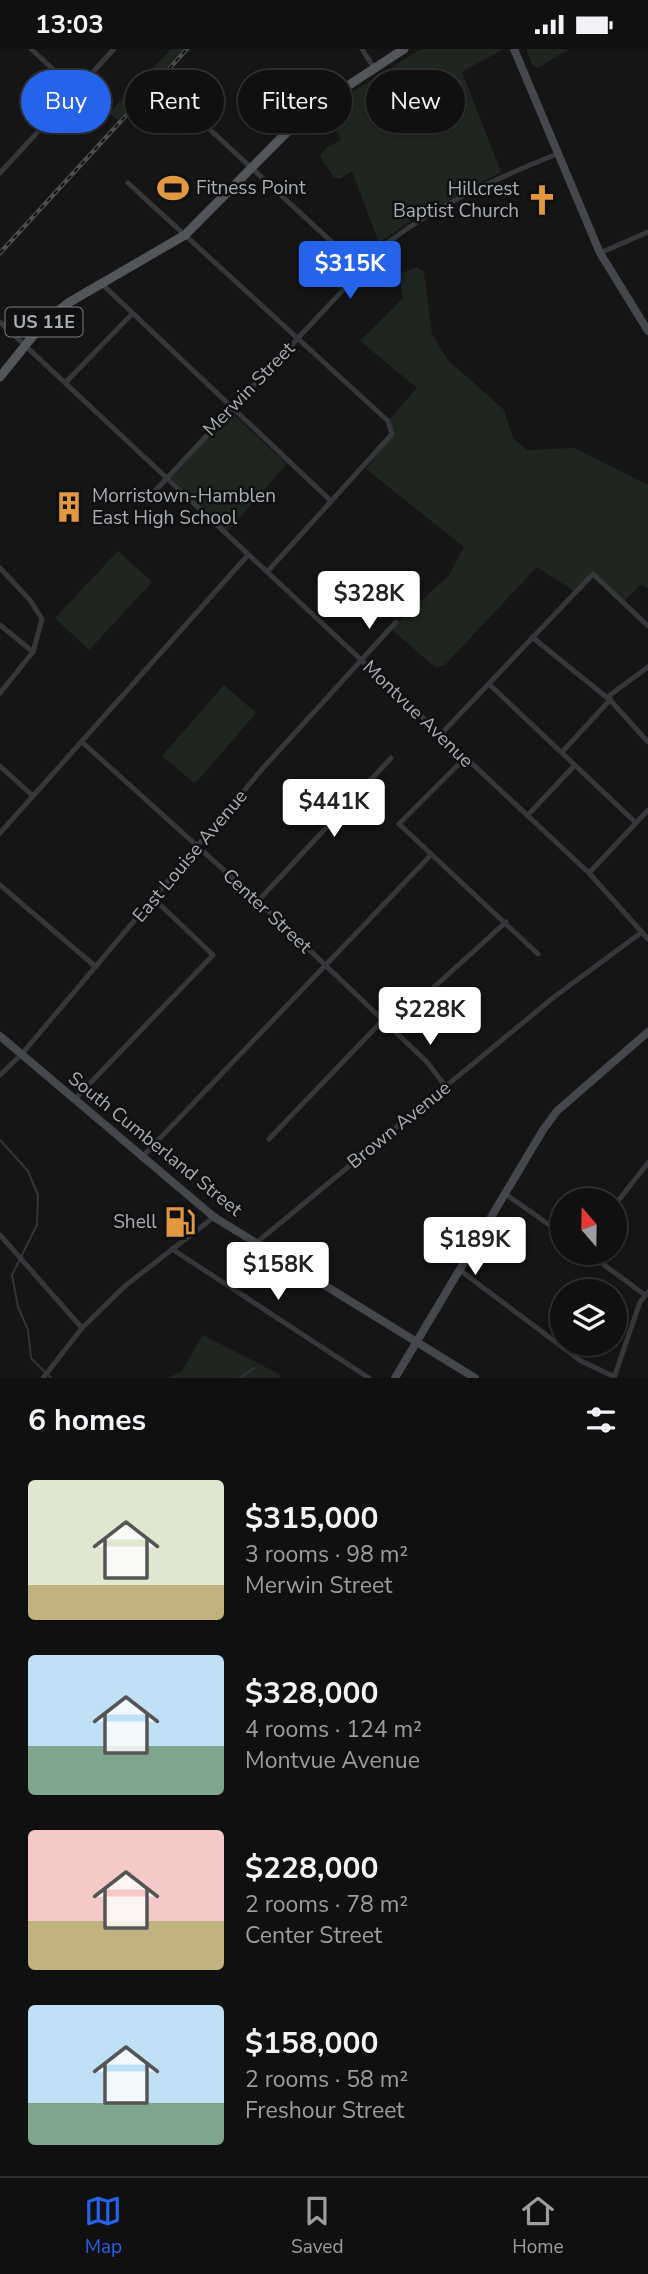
<!DOCTYPE html>
<html lang="en">
<head>
<meta charset="utf-8">
<style>
  :root { --surface:#101010; --page:#191919; --text:#f1f3f6; --muted:#9c9d9f; --line:#303030; --accent:#2563eb }
  body { margin:0; font-family:"Nunito Sans",sans-serif; background:var(--page); color:var(--text); height:100vh; display:flex; flex-direction:column; font-size:26px; white-space:nowrap }
  * { box-sizing:border-box; margin:0 }
  p { font-size:23px; color:var(--muted) }
  .icon { flex:none; width:38px; height:38px; fill:none; stroke:currentColor; stroke-width:2; stroke-linecap:round; stroke-linejoin:round }
  .map { position:relative; height:1329px; overflow:hidden }
  .panel { display:flex; flex-direction:column; background:var(--surface); flex:1 }
  .panel>* { flex:none }
  .guide { position:absolute; left:21px; top:21px; width:607px; height:63px; display:flex; gap:14px }
  .needle { width:46px; rotate:340deg }
  .tools { position:absolute; left:550px; top:1139px; display:grid; gap:14px }
  .tools a { display:grid; place-items:center; width:77px; height:77px; border-radius:50%; background:var(--surface); box-shadow:0 2px 5px #0004,0 0 0 2px var(--line); font-size:35px }
  .price { position:absolute; translate:-50% -60px; padding:0 16px; border-radius:7px; background:#fff; color:#222; font-size:23px; line-height:46px; filter:drop-shadow(0 2px 4px #0008) }
  .price::after { content:''; position:absolute; left:50%; top:42px; width:21px; height:16px; margin-left:-10px; background:inherit; clip-path:polygon(0 0,100% 0,50% 100%) }
  .price.on { background:var(--accent); color:#fff }
  ul { padding:0; list-style:none }
  li { display:flex; align-items:center; gap:21px; height:175px; padding:0 28px }
  li span { display:grid; place-items:center; flex:none; width:196px; height:140px; border-radius:7px; color:#555 }
  li>.icon { margin-inline-start:auto }
  span .icon { width:84px; height:84px; fill:#fffc; stroke-width:1 }
  li b { font-size:30px }
  h2 { display:flex; justify-content:space-between; align-items:center; height:84px; padding:0 28px; font-size:30px }
  .tag { padding:0 24px; border-radius:32px; background:var(--surface); box-shadow:0 2px 5px #0004,0 0 0 2px var(--line); font-size:24px; line-height:63px }
  .tag.on { background:var(--accent); color:#fff }
  .status { display:flex; justify-content:space-between; align-items:center; height:49px; padding:0 35px; background:var(--surface); direction:ltr }
  .status svg { height:19px; fill:currentColor }
  .tabs { display:flex; justify-content:space-around; align-items:center; height:98px; border-top:2px solid var(--line); background:var(--surface); font-size:19px; color:var(--muted) }
  .tabs a { display:grid; justify-items:center; gap:4px }
  .tabs .on { color:var(--accent) }
  .map>svg:first-child { display:block }
  .green { fill:#1f261f }
  .lines { fill:none; stroke-linecap:round; stroke-linejoin:round }
  .stream { stroke:#2e373b; stroke-width:2 }
  .street { stroke:#36373b; stroke-width:5 }
  .secondary { stroke:#44474b; stroke-width:8 }
  .primary { stroke:#52555a; stroke-width:9 }
  .rail-casing { stroke:#4b4e52; stroke-width:4.5 }
  .rail { stroke:#101011; stroke-width:2; stroke-dasharray:5; stroke-linecap:butt }
  .labels { text-anchor:middle; dominant-baseline:central; stroke-width:5; stroke-linejoin:round; paint-order:stroke }
  .shield { fill:#101011; stroke:#7a7f84; stroke-width:2 }
  .shield-label { font-size:18px; font-weight:bold; fill:#a8aeb5 }
  .poi-label { font-size:19px; fill:#a8aeb5; stroke:#101011; text-anchor:start }
  .street-label { font-size:19px; fill:#a8aeb5; stroke:#101011 }
</style>
</head>
<body>
<div class="status"><b>13:03</b><svg viewBox="0 0 49 12"><path d="M0 12V9h3v3zM5 12V6h3v6zM10 12V3h3v9zM15 12V0h3v12zM26 1h20v11H26zM47 4h2v5h-2z"/></svg></div>
<div class="map">
<svg width="648" height="1329" viewBox="0 0 648 1329">
  <rect width="100%" height="100%" fill="#151516"/>
  <!-- green -->
  <g class="green">
    <path d="M171,0H183L118,71L109,64Z"/>
    <path d="M421,0H504L462,23L501,123L410,172L379,194L352,122L340,130L333,128C331,120 323,116 320,107L326,99L341,91L328,58Z"/>
    <path d="M526,0H569L538,19L533,17Z"/>
    <path d="M417,218L424,223L432,285L447,310L504,361L513,389L527,401L575,399L648,436V540L642,535L623,553L593,525L575,543L537,518L444,617L435,618L391,580L449,526L464,498L366,420L392,385L388,372L417,339L360,292L403,249L399,225Z"/>
    <path d="M231,363L287,415L227,483L171,429Z"/>
    <path d="M118,502L152,533L89,601L55,569Z"/>
    <path d="M224,636L256,664L195,735L162,707Z"/>
    <path d="M203,1286L279,1325L281,1329H168L181,1323Z"/>
  </g>
  <g class="lines">
    <!-- stream -->
    <g class="stream">
      <path d="M372,35L376,43"/>
      <path d="M0,1091L28,1122L38,1146L37,1176L12,1226L18,1258L28,1281L31,1309L51,1329"/>
      <path d="M240,1329L254,1319"/>
    </g>
    <!-- street -->
    <g class="street">
      <path d="M31,0L76,41"/>
      <path d="M362,0L374,19"/>
      <path d="M192,64L361,220"/>
      <path d="M0,124L114,0"/>
      <path d="M128,134L388,372L392,385L267,523"/>
      <path d="M600,204L648,183"/>
      <path d="M103,236L331,452"/>
      <path d="M0,273L589,824L648,890"/>
      <path d="M66,333L132,265"/>
      <path d="M154,443L387,194C439,155 497,129 557,105"/>
      <path d="M0,519L30,551L42,570L33,603L0,644"/>
      <path d="M0,576L33,603"/>
      <path d="M532,588L610,651L648,693"/>
      <path d="M489,635L634,772"/>
      <path d="M441,685L593,525L648,577"/>
      <path d="M82,693L258,852L427,1013L446,1038"/>
      <path d="M562,703L610,651V646L648,618"/>
      <path d="M464,710L399,775L538,905"/>
      <path d="M0,717L33,747"/>
      <path d="M528,766L574,717"/>
      <path d="M0,784L248,506"/>
      <path d="M589,824L648,761"/>
      <path d="M0,836L96,918"/>
      <path d="M258,852L391,709"/>
      <path d="M390,978L506,873"/>
      <path d="M0,1026L21,1006L263,719L396,573"/>
      <path d="M74,1051L213,906L154,850"/>
      <path d="M269,1090L383,971"/>
      <path d="M141,1109L430,807"/>
      <path d="M507,1146L562,1185"/>
      <path d="M614,1157L648,1114"/>
      <path d="M0,1186L82,1279"/>
      <path d="M256,1194L554,948L642,883"/>
      <path d="M172,1200L369,1329"/>
      <path d="M588,1204L645,1246"/>
      <path d="M461,1222L581,1312L615,1328"/>
      <path d="M43,1329L82,1279L125,1237L214,1168"/>
      <path d="M614,1329L640,1253L648,1243"/>
    </g>
    <!-- secondary -->
    <g class="secondary">
      <path d="M514,0L600,204L648,282"/>
      <path d="M0,987L214,1168L475,1329"/>
      <path d="M395,1329L543,1081L557,1062L648,983"/>
    </g>
    <!-- primary -->
    <path class="primary" d="M0,328L45,272L68,254L185,186L284,86L317,57L404,0"/>
    <defs>
      <path id="rail" d="M0,204L187,0"/>
    </defs>
    <!-- rail casing -->
    <use href="#rail" class="rail-casing"/>
    <!-- rail -->
    <use href="#rail" class="rail"/>
  </g>
  <!-- icons -->
  <defs>
    <symbol id="stadium-bare" viewBox="-9 -9 18 18"><path d="M0-5a6.5 5 0 1 0 0 10a6.5 5 0 1 0 0-10ZM-3.5-1.8h7v3.6h-7Z" fill="#e29840" stroke="#101011" stroke-width="2.5" paint-order="stroke"/></symbol>
    <symbol id="church-bare" viewBox="-9 -9 18 18"><path d="M-1.2-6h2.4v3.5h3.3v2.4h-3.3V6h-2.4V-.1h-3.3v-2.4h3.3Z" fill="#e29840" stroke="#101011" stroke-width="2.5" paint-order="stroke"/></symbol>
    <symbol id="building-bare" viewBox="-9 -9 18 18"><path d="M-4-6H4V6H1V3H-1V6H-4ZM-2.5-4.3h1.7v1.8h-1.7ZM.8-4.3h1.7v1.8H.8ZM-2.5-1h1.7V.8h-1.7ZM.8-1h1.7V.8H.8Z" fill="#e29840" stroke="#101011" stroke-width="2.5" paint-order="stroke"/></symbol>
    <symbol id="fuel-bare" viewBox="-9 -9 18 18"><path d="M-5.5-6h7V0h2V4h1.3V-2.5L3-4.5l.8-.8L6-3V5H2.5V1h-1V6h-7ZM-4.2-4.7v3.2H.2V-4.7Z" fill="#e29840" stroke="#101011" stroke-width="2.5" paint-order="stroke"/></symbol>
  </defs>
  <g fill-rule="evenodd">
    <use href="#stadium-bare" x="151" y="117" width="44" height="44"/>
    <use href="#church-bare" x="520" y="129" width="44" height="44"/>
    <use href="#building-bare" x="47" y="436" width="44" height="44"/>
    <use href="#fuel-bare" x="158" y="1151" width="44" height="44"/>
  </g>
  <g class="labels">
    <!-- shield labels -->
    <rect class="shield" x="5.5" y="258.5" width="77" height="29" rx="5"/>
    <g class="shield-label">
      <text x="44" y="273">US 11E</text>
    </g>
    <!-- poi labels -->
    <g class="poi-label">
      <text x="196" y="139">Fitness Point</text>
      <text x="519" y="140" text-anchor="end">Hillcrest<tspan x="519" dy="22">Baptist Church</tspan></text>
      <text x="92" y="447">Morristown-Hamblen<tspan x="92" dy="22">East High School</tspan></text>
      <text x="157" y="1173" text-anchor="end">Shell</text>
    </g>
    <!-- street labels -->
    <g class="street-label">
      <text transform="translate(249 340) rotate(-46)">Merwin Street</text>
      <text transform="translate(418 665) rotate(44)">Montvue Avenue</text>
      <text transform="translate(190 807) rotate(-50)">East Louise Avenue</text>
      <text transform="translate(267 862) rotate(43)">Center Street</text>
      <text transform="translate(399 1076) rotate(-39)">Brown Avenue</text>
      <text transform="translate(155 1095) rotate(39)">South Cumberland Street</text>
    </g>
  </g>
</svg>
<div class="tools">
<a><svg class="needle" viewBox="-14 -14 28 28"><path d="M0-13l5 13h-10z" fill="#e53935"/><path d="M0 13l5-13h-10z" fill="#9c9d9f"/></svg></a>
<a><svg class="icon" aria-label="layers" viewBox="0 0 24 24"><path d="M12 4l9 5-9 5-9-5zM3 14l9 5 9-5"/></svg></a>
</div>
<b class="price on" style="left:350px;top:252px">$315K</b>
<b class="price" style="left:369px;top:582px">$328K</b>
<b class="price" style="left:334px;top:790px">$441K</b>
<b class="price" style="left:430px;top:998px">$228K</b>
<b class="price" style="left:475px;top:1228px">$189K</b>
<b class="price" style="left:278px;top:1253px">$158K</b>
<div class="guide">
<a class="tag on">Buy</a>
<a class="tag">Rent</a>
<a class="tag">Filters</a>
<a class="tag">New</a>
</div>
</div>
<section class="panel">
<h2>6 homes<svg class="icon" aria-label="filters" viewBox="0 0 24 24"><path d="M4 7h16M4 17h16"/><circle cx="9" cy="7" r="2"/><circle cx="15" cy="17" r="2"/></svg></h2>
<ul>
<li><span style="background:linear-gradient(#dfe7d0 75%,#c2b280 0)"><svg class="icon" aria-label="home" viewBox="0 0 24 24"><path d="M3 11l9-7 9 7M6 9v11h12V9"/></svg></span><div><b>$315,000</b><p>3 rooms · 98 m²</p><p>Merwin Street</p></div></li>
<li><span style="background:linear-gradient(#bfe0f5 65%,#7fa58c 0)"><svg class="icon" aria-label="home" viewBox="0 0 24 24"><path d="M3 11l9-7 9 7M6 9v11h12V9"/></svg></span><div><b>$328,000</b><p>4 rooms · 124 m²</p><p>Montvue Avenue</p></div></li>
<li><span style="background:linear-gradient(#f6c9c9 65%,#c2b280 0)"><svg class="icon" aria-label="home" viewBox="0 0 24 24"><path d="M3 11l9-7 9 7M6 9v11h12V9"/></svg></span><div><b>$228,000</b><p>2 rooms · 78 m²</p><p>Center Street</p></div></li>
<li><span style="background:linear-gradient(#bfe0f5 70%,#7fa58c 0)"><svg class="icon" aria-label="home" viewBox="0 0 24 24"><path d="M3 11l9-7 9 7M6 9v11h12V9"/></svg></span><div><b>$158,000</b><p>2 rooms · 58 m²</p><p>Freshour Street</p></div></li>
</ul>
</section>
<nav class="tabs">
<a class="on"><svg class="icon" aria-label="map" viewBox="0 0 24 24"><path d="M3 6l6-2 6 2 6-2v14l-6 2-6-2-6 2zM9 4v14M15 6v14"/></svg>Map</a>
<a><svg class="icon" aria-label="saved" viewBox="0 0 24 24"><path d="M7 4h10v16l-5-4-5 4z"/></svg>Saved</a>
<a><svg class="icon" aria-label="home" viewBox="0 0 24 24"><path d="M3 11l9-7 9 7M6 9v11h12V9"/></svg>Home</a>
</nav>
</body>
</html>
